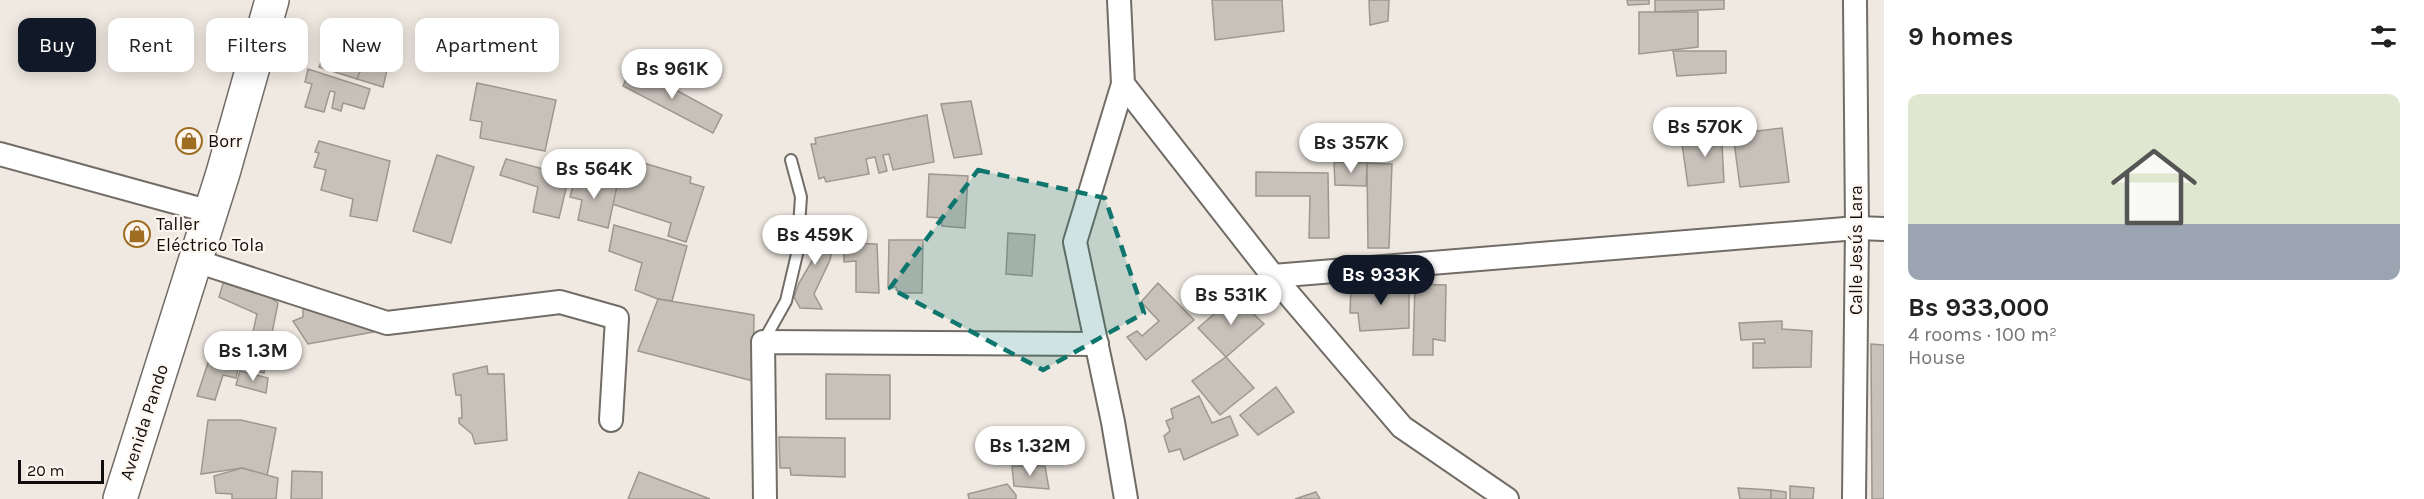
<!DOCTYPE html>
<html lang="en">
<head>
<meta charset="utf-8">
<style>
  :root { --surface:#fff; --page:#f2f2f2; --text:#222; --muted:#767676; --accent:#111827 }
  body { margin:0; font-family:Karla,sans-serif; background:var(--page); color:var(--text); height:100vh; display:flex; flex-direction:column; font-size:22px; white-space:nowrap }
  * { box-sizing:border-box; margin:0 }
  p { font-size:20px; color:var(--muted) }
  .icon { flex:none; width:33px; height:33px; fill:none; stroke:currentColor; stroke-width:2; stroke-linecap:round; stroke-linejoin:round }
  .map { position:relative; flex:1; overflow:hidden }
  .panel { display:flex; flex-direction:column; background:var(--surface); width:540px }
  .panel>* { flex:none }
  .hud { position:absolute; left:18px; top:18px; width:570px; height:54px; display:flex; gap:12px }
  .scale { position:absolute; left:18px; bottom:15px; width:86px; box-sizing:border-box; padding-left:6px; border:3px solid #100e0c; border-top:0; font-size:16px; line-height:21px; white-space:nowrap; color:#100e0c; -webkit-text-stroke:4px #fdf6ee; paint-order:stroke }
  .price { position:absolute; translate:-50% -51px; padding:0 14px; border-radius:21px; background:#fff; color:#222; font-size:20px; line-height:39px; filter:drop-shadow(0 2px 3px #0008) }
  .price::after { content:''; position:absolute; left:50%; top:36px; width:18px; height:14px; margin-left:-9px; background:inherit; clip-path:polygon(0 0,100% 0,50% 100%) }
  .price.on { background:var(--accent); color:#fff }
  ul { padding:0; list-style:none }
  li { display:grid; align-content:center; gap:12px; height:318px; padding:0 24px }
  li span { display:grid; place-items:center; height:186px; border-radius:12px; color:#555 }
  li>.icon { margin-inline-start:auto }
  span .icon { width:108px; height:108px; fill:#fffc; stroke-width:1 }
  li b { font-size:26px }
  h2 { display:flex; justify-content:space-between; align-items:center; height:72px; padding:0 24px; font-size:26px }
  .chip { padding:0 21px; border-radius:12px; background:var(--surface); box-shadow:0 3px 15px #0003; font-size:21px; line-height:54px }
  .chip.on { background:var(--accent); color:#fff }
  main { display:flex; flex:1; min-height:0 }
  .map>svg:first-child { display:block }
  .building { fill:#c7c1b9; stroke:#9d9790; stroke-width:1.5 }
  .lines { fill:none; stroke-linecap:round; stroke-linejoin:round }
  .lane-casing { stroke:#716c65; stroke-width:14 }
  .street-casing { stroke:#716c65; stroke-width:26 }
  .primary-casing { stroke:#716c65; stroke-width:36 }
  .lane { stroke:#fff; stroke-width:10 }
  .street { stroke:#fff; stroke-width:22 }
  .primary { stroke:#fff; stroke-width:33 }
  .marked { fill:#0f766e; fill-opacity:0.2; stroke:#0f766e; stroke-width:4.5; stroke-dasharray:12 8; stroke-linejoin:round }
  .labels { text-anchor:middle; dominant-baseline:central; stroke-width:4.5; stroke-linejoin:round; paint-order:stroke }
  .poi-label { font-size:18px; fill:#100e0c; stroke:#fdf6ee; text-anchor:start }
  .street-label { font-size:18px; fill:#100e0c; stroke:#fdf6ee }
</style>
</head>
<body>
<main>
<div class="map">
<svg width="1884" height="499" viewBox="0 0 1884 499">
  <rect width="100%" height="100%" fill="#efe9e1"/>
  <!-- building -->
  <g class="building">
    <path d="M1212,0H1282L1284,31L1215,40Z"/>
    <path d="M1369,0H1389L1388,21L1370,25Z"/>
    <path d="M1627,0H1649V4L1628,5Z"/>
    <path d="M1655,0H1724V9L1655,12Z"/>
    <path d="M1639,12H1698V47L1639,54Z"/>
    <path d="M336,25L374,38L357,79L319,67Z"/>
    <path d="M372,41L392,49L383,87L357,79Z"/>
    <path d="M1673,51H1726V73L1677,76Z"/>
    <path d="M632,66L722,115L713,133L623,86Z"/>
    <path d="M308,69L370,89L364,109L343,103L341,111L332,108L335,92L330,91L324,112L305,107L312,84L305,82Z"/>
    <path d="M477,83L556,100L545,151L480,138L482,122L470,120Z"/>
    <path d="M971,101L982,154L954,158L941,104Z"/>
    <path d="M927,115L934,162L893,170L889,154L883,155L887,171L879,173L875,157L866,159L869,174L826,182L824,177L819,179L811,144H816L815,138Z"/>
    <path d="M1721,125L1724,182L1688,186L1682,144L1700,138L1705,126Z"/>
    <path d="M1782,128L1789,182L1740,187L1733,134Z"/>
    <path d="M319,141L390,161L377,221L350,216L353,199L321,190L326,170L314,167L319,153L315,152Z"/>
    <path d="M437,155L474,167L451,243L413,231Z"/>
    <path d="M506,159L569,176L559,218L533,212L538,187L500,175Z"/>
    <path d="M630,159L691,177L690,183L704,187L686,242L668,236L671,223L612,204L621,172Z"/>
    <path d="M1334,162L1367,163L1366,186L1335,185Z"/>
    <path d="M1367,163L1392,164L1389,248H1368Z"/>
    <path d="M1256,172L1328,173L1329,238H1309L1310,196H1256Z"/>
    <path d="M929,174L968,176L965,228L942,226L941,218L927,217Z"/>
    <path d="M576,175L617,186L608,228L578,220L582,200L570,197Z"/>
    <path d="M830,223L833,245L830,260L814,294L822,309L800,308L794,297L799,283L812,261L810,224Z"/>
    <path d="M614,225L687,246L672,301L658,299L635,290L642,263L609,251Z"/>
    <path d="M1008,233L1035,235L1032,276L1006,274Z"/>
    <path d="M889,240H923L922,293H898L896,287H888Z"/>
    <path d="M844,243L877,244L879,293L856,292V261L844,262Z"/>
    <path d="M225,277L250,284L278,303L264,373L245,367L257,314L219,297Z"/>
    <path d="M1158,283L1194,320L1146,360L1127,337L1137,331L1142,336L1159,321L1141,302Z"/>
    <path d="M1409,284V328L1360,331L1358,313H1350L1351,286Z"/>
    <path d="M1415,284L1446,285L1445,341L1433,339V355H1413Z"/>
    <path d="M1235,296L1264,324L1226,357L1198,328Z"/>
    <path d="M658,299L754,315L753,381L638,351Z"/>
    <path d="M335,308L353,317L373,332L308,344L293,321L303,317V309Z"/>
    <path d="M1782,321V329L1812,331L1811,367L1753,368V343H1765L1764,339L1741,340L1739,323Z"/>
    <path d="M1871,344L1884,345V499H1872Z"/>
    <path d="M222,351L241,355L236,378L223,375L215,400L197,396L211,354L221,356Z"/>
    <path d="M1226,357L1254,388L1220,415L1192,381Z"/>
    <path d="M487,366L488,374H504L507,440L475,444L472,434L459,423V418H462L461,395H456L453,374Z"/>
    <path d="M240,371L268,378L266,393L236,385Z"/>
    <path d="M826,374L890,375V419H826Z"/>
    <path d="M1276,387L1294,412L1258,435L1240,415Z"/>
    <path d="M1199,396L1212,423L1230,416L1238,435L1184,460L1180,449L1169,452L1164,436L1170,431L1166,421L1173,418L1171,409Z"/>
    <path d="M208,420H241L276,428L267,476L242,468L201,474Z"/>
    <path d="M779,437L845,438V477L791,475L790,468H780Z"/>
    <path d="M1012,466H1045L1049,489L1014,486Z"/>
    <path d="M242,468L278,478L276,499H232V494L216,493L214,476Z"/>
    <path d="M292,471L322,472V499H291Z"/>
    <path d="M639,472L710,499H628Z"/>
    <path d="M1007,484L1016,495V499H969L968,494Z"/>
    <path d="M1790,486L1814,488L1813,499H1790Z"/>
    <path d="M1738,488L1771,490V499H1740Z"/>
    <path d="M1771,490L1786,492V499H1771Z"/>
    <path d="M1316,492L1320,499H1295Z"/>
  </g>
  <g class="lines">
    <defs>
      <path id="lane" d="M763,342L786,301L797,254L801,197L791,160"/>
      <g id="street">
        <path d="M1119,0L1123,84L1273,276L1402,427L1507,499"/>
        <path d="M1123,84L1075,242L1113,422L1126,499"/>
        <path d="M0,154L211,212"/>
        <path d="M196,261L387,323L560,302L617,318L611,420"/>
        <path d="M1273,276L1857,228L1884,229"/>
        <path d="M765,499L763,342L1097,344"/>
        <path d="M1854,499L1857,228L1855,0"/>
      </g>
      <path id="primary" d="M120,499L223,173L272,0"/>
    </defs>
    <!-- lane casing -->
    <use href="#lane" class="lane-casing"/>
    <!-- street casing -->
    <use href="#street" class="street-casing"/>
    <!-- primary casing -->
    <use href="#primary" class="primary-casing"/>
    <!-- lane -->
    <use href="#lane" class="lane"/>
    <!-- street -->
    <use href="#street" class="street"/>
    <!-- primary -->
    <use href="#primary" class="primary"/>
  </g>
  <!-- marked area -->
  <path class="marked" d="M978,170L1105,198L1144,313L1043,370L890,288Z"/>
  <!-- icons -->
  <defs>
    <symbol id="shop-ring" viewBox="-11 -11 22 22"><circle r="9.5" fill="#fdf6ee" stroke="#9e6d21" stroke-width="1.5"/><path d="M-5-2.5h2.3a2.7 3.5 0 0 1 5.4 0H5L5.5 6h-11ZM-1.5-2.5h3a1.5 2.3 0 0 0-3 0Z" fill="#9e6d21"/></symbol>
  </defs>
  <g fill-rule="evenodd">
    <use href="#shop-ring" x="174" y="126" width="30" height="30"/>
    <use href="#shop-ring" x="122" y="219" width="30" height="30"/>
  </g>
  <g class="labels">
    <!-- poi labels -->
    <g class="poi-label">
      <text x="208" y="141">Borr</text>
      <text x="156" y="224">Taller<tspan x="156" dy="21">Eléctrico Tola</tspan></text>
    </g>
    <!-- street labels -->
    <g class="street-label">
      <text transform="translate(1856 250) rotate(-90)">Calle Jesús Lara</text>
      <text transform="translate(144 422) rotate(-72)">Avenida Pando</text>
    </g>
  </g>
</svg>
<div class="scale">20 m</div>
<b class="price" style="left:672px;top:100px">Bs 961K</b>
<b class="price" style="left:1705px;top:158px">Bs 570K</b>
<b class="price" style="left:1351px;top:174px">Bs 357K</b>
<b class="price" style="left:594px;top:200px">Bs 564K</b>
<b class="price" style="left:815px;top:266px">Bs 459K</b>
<b class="price on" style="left:1381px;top:306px">Bs 933K</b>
<b class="price" style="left:1231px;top:326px">Bs 531K</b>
<b class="price" style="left:253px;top:382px">Bs 1.3M</b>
<b class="price" style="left:1030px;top:477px">Bs 1.32M</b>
<div class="hud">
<a class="chip on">Buy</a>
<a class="chip">Rent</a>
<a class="chip">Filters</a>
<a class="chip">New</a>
<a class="chip">Apartment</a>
</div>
</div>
<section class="panel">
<h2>9 homes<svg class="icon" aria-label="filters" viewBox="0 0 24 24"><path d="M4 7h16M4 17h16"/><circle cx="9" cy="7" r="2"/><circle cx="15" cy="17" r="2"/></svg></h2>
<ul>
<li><span style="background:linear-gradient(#dfe7d0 70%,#9aa5b1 0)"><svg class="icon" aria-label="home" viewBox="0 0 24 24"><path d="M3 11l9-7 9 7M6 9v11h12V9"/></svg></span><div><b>Bs 933,000</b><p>4 rooms · 100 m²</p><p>House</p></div></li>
</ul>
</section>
</main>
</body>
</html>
